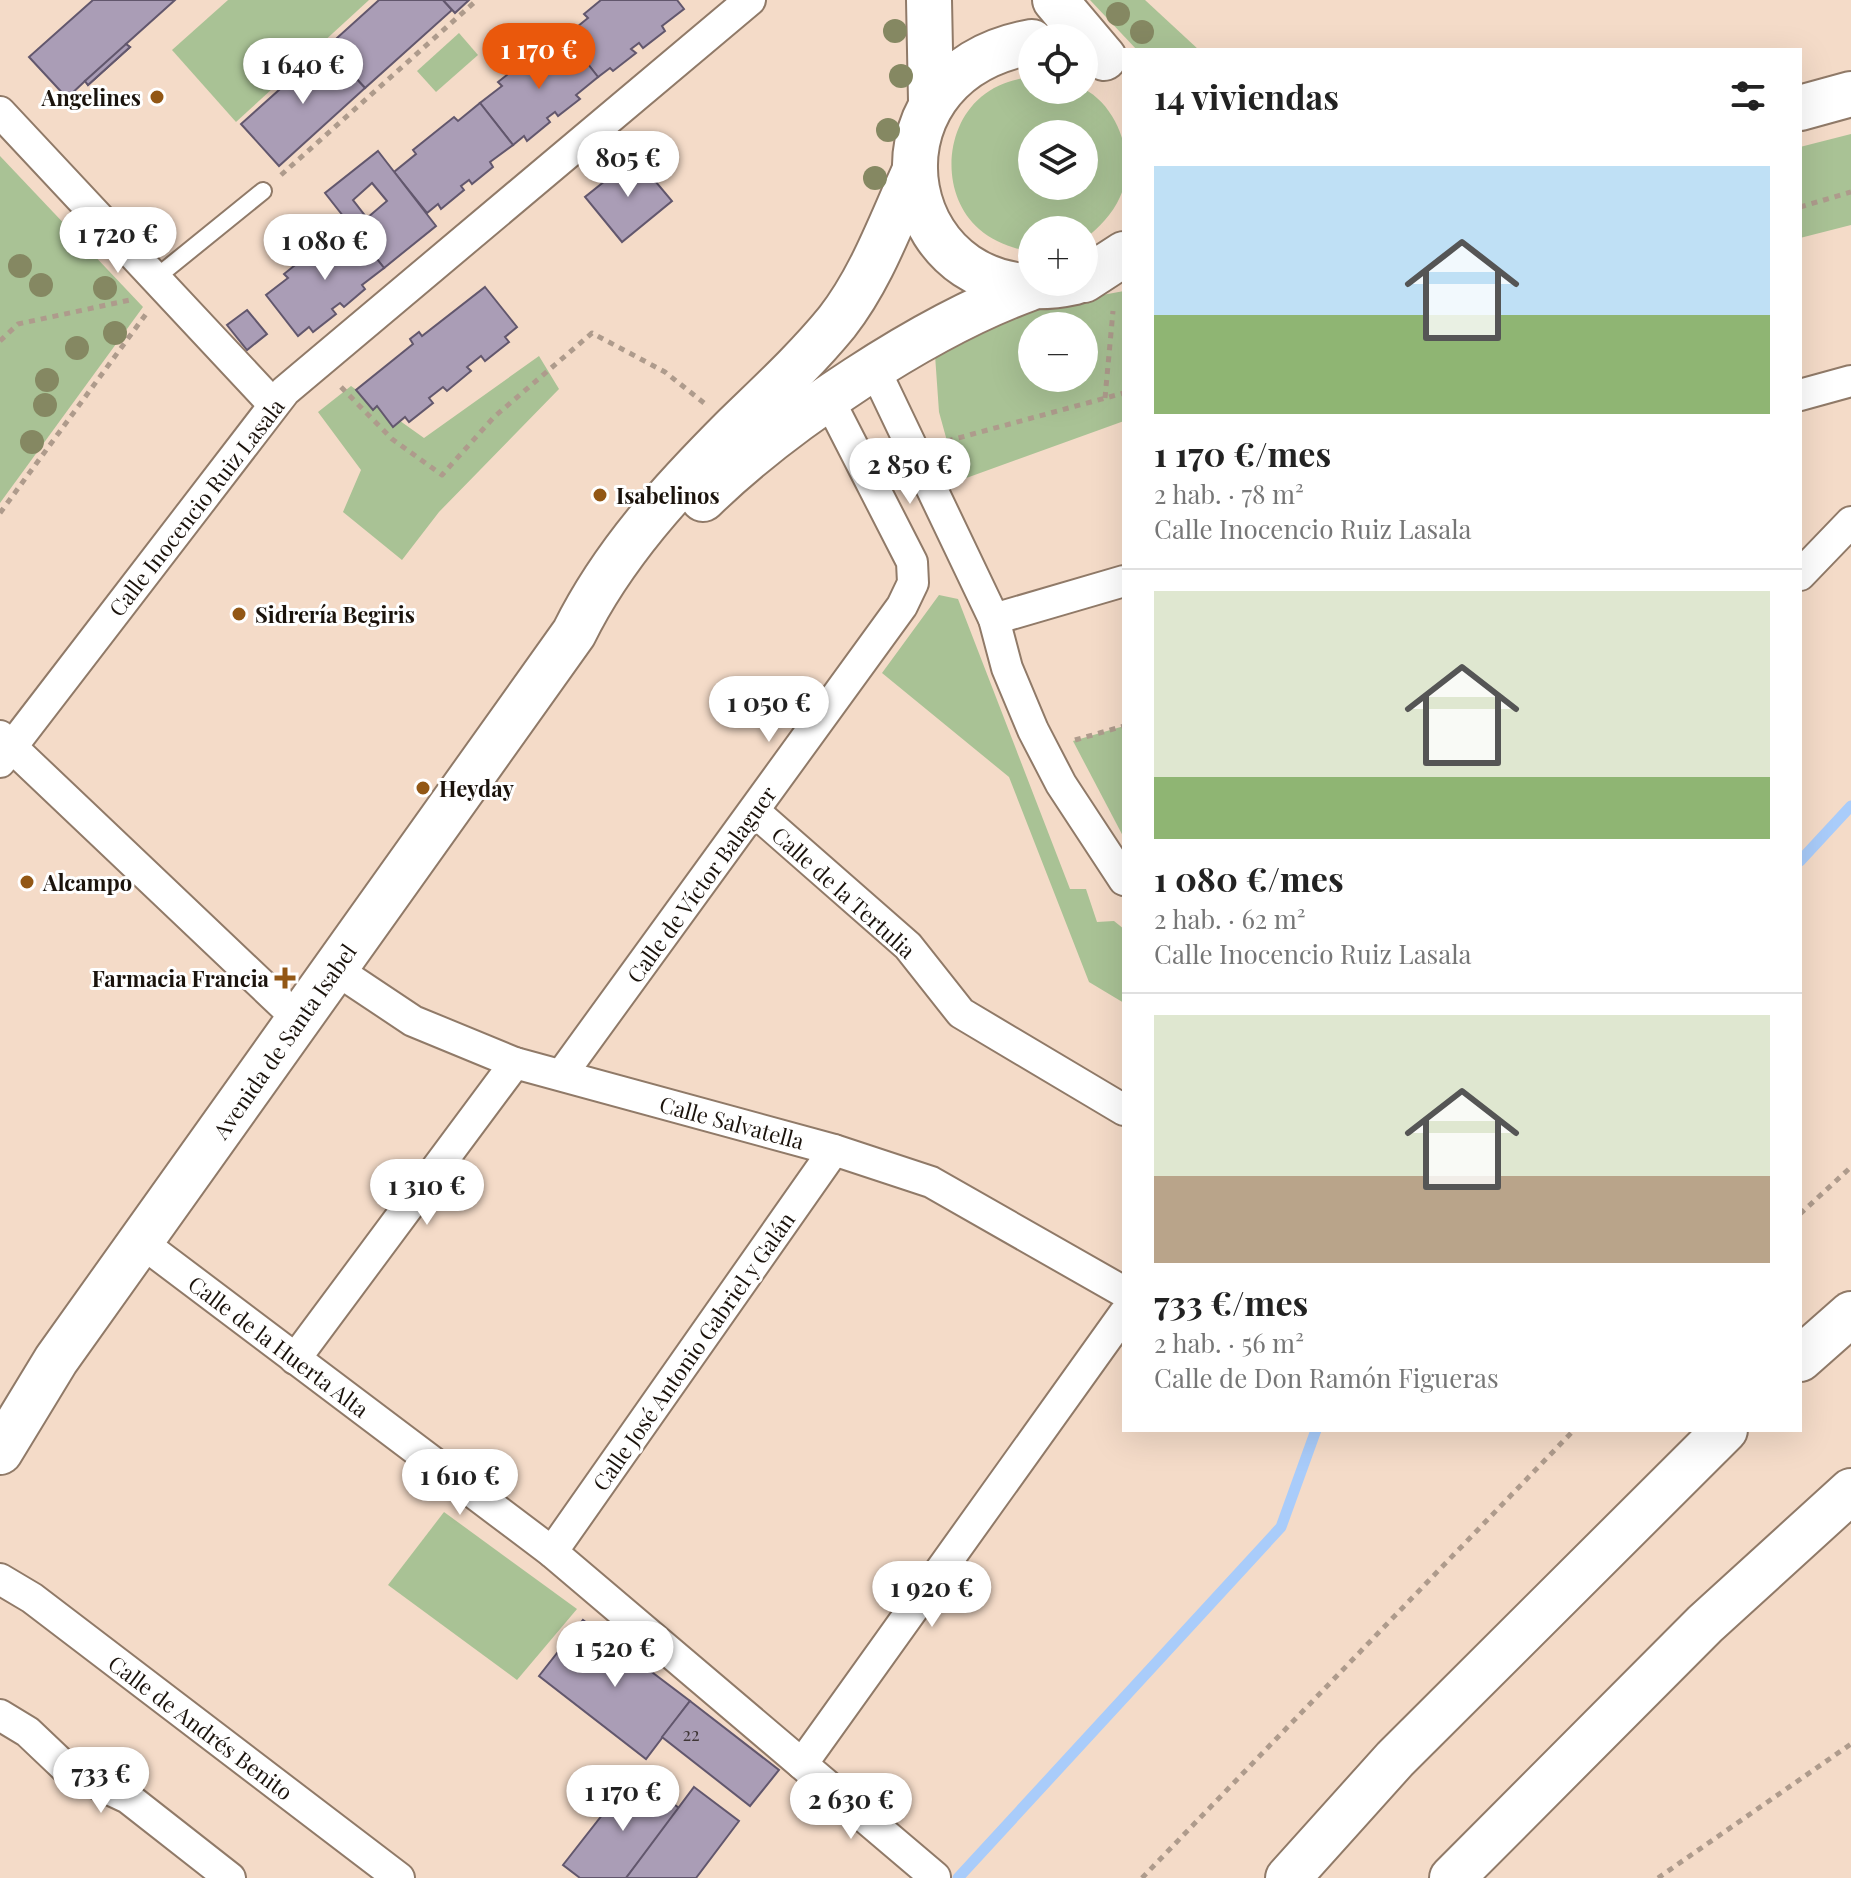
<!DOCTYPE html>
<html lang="es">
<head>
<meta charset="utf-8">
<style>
  :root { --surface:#fff; --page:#f2f2f2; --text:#222; --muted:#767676; --line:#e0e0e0; --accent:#ea580c }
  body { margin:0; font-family:"Playfair Display",serif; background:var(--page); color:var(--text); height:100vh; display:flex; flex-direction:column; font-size:30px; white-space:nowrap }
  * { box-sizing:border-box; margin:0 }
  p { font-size:26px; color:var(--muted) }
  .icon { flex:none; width:44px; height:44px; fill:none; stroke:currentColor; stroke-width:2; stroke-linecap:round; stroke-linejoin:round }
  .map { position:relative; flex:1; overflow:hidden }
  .details { position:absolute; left:1122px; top:48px; width:680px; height:1384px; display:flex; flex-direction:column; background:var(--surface); border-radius:0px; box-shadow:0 8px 32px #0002 }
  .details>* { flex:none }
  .fabs { position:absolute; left:1018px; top:24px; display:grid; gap:16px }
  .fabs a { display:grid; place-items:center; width:80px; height:80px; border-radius:50%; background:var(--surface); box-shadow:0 8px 32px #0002; font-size:40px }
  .price { position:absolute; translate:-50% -68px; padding:0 18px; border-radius:28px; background:#fff; color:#222; font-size:26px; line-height:52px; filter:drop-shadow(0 2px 4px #0008) }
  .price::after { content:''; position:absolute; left:50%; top:48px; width:24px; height:18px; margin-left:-12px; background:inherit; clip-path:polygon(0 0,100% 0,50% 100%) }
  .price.current { background:var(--accent); color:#fff }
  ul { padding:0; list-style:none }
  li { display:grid; align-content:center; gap:16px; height:424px; padding:0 32px }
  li+li { border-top:2px solid var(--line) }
  li span { display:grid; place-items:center; height:248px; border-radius:0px; color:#555 }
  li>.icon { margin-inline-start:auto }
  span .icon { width:144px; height:144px; fill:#fffc; stroke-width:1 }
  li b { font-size:34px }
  h2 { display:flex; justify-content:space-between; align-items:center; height:96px; padding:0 32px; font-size:34px }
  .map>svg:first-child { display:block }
  .green { fill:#a9c295; fill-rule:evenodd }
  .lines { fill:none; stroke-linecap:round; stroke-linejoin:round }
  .stream { stroke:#a9ccfa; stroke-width:11 }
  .building { fill:#aa9db6; stroke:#62576d; stroke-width:2; fill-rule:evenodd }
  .service-casing { stroke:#907a68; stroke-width:20 }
  .minor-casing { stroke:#907a68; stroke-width:34 }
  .primary-casing { stroke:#907a68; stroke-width:48 }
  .motorway-casing { stroke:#907a68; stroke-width:48 }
  .path { stroke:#ae9b8c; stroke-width:5; stroke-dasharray:6 6; stroke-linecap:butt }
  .service { stroke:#fff; stroke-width:16 }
  .minor { stroke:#fff; stroke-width:30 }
  .primary { stroke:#fff; stroke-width:44 }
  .motorway { stroke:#fff; stroke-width:44 }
  .tree { fill:#858862 }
  .poi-dot { fill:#925715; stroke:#fff; stroke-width:3 }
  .labels { text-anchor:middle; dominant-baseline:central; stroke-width:6; stroke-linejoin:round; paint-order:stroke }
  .number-label { font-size:18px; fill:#3f3636 }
  .poi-label { font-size:22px; font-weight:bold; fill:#1b130c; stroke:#fff; text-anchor:start }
  .street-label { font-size:22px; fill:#1b130c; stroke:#fff }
</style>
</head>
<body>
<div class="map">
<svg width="1851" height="1878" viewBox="0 0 1851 1878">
  <rect width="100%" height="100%" fill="#f4dbc8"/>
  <!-- green -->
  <g class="green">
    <path d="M228,0H369L236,122L172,50Z"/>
    <path d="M1090,0H1145L1199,50H1137Z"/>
    <path d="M459,33L478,55L436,92L417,71Z"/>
    <path d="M1032,76V90L1084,89C1119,107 1137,161 1120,197C1112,215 1099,227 1085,239L1084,230H1032V252H1029C1010,247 994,242 979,229C941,196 943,129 981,97C996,84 1013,80 1032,76ZM1032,134H1084V186H1032Z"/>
    <path d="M1851,134V225L1800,238V147Z"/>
    <path d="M0,156L143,307L0,503Z"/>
    <path d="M1124,291V421L958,481L939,412L935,355L1000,314ZM1032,326H1084V378H1032Z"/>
    <path d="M539,356L559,389L439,512L402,560L343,512L361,470L318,412L351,386L424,438Z"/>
    <path d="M939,595L958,599L1070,889H1086L1097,922L1114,921L1124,929V1003L1089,982L1009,777L882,673Z"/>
    <path d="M1124,726V838L1073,741Z"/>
    <path d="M444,1512L577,1609L517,1680L388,1585Z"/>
  </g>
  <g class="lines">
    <!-- stream -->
    <g class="stream">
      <path d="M1800,861L1851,806"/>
      <path d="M958,1878L1281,1527L1316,1430"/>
    </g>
  </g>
  <!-- building -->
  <g class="building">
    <path d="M93,0H175L126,44L130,47L88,85L85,81L67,98L29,57Z"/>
    <path d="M379,0H443L452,10L365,88L327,47Z"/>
    <path d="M443,0H469L455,13Z"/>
    <path d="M601,0H677L684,9L662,26L665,31L643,48L639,43L631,49L636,53L613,71L610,68L598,77L566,36L588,18L584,14Z"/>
    <path d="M566,36L598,77L576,95L580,99L558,116L555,112L547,118L550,122L527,141L524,136L513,145L480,103L502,86L498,82L540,49L543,53Z"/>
    <path d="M126,44L130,47L88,85L85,81Z"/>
    <path d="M327,47L365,88L279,166L241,124Z"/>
    <path d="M480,103L513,145L490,162L493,167L472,184L469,180L461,186L464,190L441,209L438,204L427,213L394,172L416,154L413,150L454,117L458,121Z"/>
    <path d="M378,151L436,226L384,268L325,193ZM372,183L387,201L367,218L353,200Z"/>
    <path d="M635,157L672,201L622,242L585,197Z"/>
    <path d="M352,227L384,268L362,285L365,289L344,307L340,303L332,309L336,314L313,332L309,327L298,336L266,295L288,278L284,274L326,240L330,244Z"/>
    <path d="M485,287L517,327L505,337L509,342L485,361L481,356L467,367L471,371L447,391L443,387L429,398L433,403L409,422L405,417L393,427L377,406L373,410L356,390L413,344L410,339L419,332L422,336Z"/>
    <path d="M247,310L267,334L247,350L227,325Z"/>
    <path d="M583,1620L690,1701L646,1759L539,1676Z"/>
    <path d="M690,1701L779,1770L750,1806L662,1737Z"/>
    <path d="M635,1773L680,1809L626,1878H580L563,1865Z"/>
    <path d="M694,1787L739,1821L696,1878H626Z"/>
  </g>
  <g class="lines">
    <defs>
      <path id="service" d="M158,276L263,191"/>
      <g id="minor">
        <path d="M0,112L273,404"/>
        <path d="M875,370L994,619L1007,668L1033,730L1061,784L1124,880"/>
        <path d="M1800,395L1851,381"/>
        <path d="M1800,575L1851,522"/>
        <path d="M994,619L1124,581"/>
        <path d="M0,736L298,1019"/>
        <path d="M0,762L285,391L750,0"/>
        <path d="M754,811L908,946L961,1013L1124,1110"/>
        <path d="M335,969L413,1021L515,1063L834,1150L931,1182L1124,1292"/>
        <path d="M562,1074L902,606L913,583L912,562L829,400"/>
        <path d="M141,1242L552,1552L935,1877"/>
        <path d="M295,1359L515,1063"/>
        <path d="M552,1552L834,1150"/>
        <path d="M0,1579L32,1598L399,1878"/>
        <path d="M0,1715L28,1732L68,1770L128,1798L230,1878"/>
        <path d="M802,1764L1124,1314"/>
      </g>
      <g id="primary">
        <path d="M929,0L931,101"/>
        <path d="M1055,0L1104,58"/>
        <path d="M1032,42C848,74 895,322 1075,282"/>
        <path d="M1800,108L1851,94"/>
        <path d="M1084,280L1124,254"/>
        <path d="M703,499C783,421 924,327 1028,289"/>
        <path d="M0,1452L56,1360L574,633C613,554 673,489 735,427C770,393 806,360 837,322C872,277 891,222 915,170"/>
      </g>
      <g id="motorway">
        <path d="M1800,1359L1851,1314"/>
        <path d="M1288,1878L1395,1759L1725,1430"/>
        <path d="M1452,1878L1705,1624L1851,1491"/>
      </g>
    </defs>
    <!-- service casing -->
    <use href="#service" class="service-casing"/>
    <!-- minor casing -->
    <use href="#minor" class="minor-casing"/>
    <!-- primary casing -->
    <use href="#primary" class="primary-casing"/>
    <!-- motorway casing -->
    <use href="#motorway" class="motorway-casing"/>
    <!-- path -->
    <g class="path">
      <path d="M281,175L477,0"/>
      <path d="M1800,207L1851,192"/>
      <path d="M0,341L18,324L130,300"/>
      <path d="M341,387L392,439L442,475L494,417L592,333L665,372L704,403"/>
      <path d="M1105,398L1113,311"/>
      <path d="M947,441L1124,393"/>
      <path d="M0,513L146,314"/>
      <path d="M1075,740L1124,726"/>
      <path d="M1800,1214L1851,1167"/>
      <path d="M1142,1878L1574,1430"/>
      <path d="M1658,1878L1851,1744"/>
    </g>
    <!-- service -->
    <use href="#service" class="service"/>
    <!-- minor -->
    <use href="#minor" class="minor"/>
    <!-- primary -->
    <use href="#primary" class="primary"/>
    <!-- motorway -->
    <use href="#motorway" class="motorway"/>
  </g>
  <!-- trees -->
  <g class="tree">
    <circle cx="1118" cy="14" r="12"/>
    <circle cx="895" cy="31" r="12"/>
    <circle cx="1142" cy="32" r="12"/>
    <circle cx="901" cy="76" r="12"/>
    <circle cx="888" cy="130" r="12"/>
    <circle cx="875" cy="178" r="12"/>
    <circle cx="20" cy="266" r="12"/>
    <circle cx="41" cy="285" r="12"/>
    <circle cx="105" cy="288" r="12"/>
    <circle cx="115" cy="333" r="12"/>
    <circle cx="77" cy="348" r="12"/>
    <circle cx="47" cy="380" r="12"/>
    <circle cx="45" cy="405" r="12"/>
    <circle cx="32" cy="442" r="12"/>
  </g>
  <!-- markers -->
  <g class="poi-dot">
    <circle cx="157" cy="97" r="8"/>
    <circle cx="600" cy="495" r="8"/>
    <circle cx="239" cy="614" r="8"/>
    <circle cx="423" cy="788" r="8"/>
    <circle cx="27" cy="882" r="8"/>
    <path d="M281 966h8v8h8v8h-8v8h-8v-8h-8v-8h8z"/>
  </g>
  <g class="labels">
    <!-- number labels -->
    <g class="number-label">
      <text x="691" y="1734">22</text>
    </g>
    <!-- poi labels -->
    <g class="poi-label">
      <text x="141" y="97" text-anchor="end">Angelines</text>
      <text x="616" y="495">Isabelinos</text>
      <text x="255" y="614">Sidrería Begiris</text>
      <text x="439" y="788">Heyday</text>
      <text x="43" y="882">Alcampo</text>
      <text x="269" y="978" text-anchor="end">Farmacia Francia</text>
    </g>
    <!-- street labels -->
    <g class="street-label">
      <text transform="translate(196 507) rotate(-52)">Calle Inocencio Ruiz Lasala</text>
      <text transform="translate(701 884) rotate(-54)">Calle de Víctor Balaguer</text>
      <text transform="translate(844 892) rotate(42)">Calle de la Tertulia</text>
      <text transform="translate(284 1041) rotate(-55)">Avenida de Santa Isabel</text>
      <text transform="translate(732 1122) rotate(15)">Calle Salvatella</text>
      <text transform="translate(279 1346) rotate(37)">Calle de la Huerta Alta</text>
      <text transform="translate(693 1351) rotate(-55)">Calle José Antonio Gabriel y Galán</text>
      <text transform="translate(201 1727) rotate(37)">Calle de Andrés Benito</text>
    </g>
  </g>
</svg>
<div class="fabs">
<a><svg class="icon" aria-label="locate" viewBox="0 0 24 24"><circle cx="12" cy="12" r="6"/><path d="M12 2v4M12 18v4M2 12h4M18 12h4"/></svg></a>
<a><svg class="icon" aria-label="layers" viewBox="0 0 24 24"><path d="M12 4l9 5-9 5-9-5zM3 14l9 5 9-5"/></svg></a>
<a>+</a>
<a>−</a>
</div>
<b class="price current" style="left:539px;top:91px">1 170 €</b>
<b class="price" style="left:303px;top:106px">1 640 €</b>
<b class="price" style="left:628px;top:199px">805 €</b>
<b class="price" style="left:118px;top:275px">1 720 €</b>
<b class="price" style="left:325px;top:282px">1 080 €</b>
<b class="price" style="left:910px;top:506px">2 850 €</b>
<b class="price" style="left:769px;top:744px">1 050 €</b>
<b class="price" style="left:427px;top:1227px">1 310 €</b>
<b class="price" style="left:460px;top:1517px">1 610 €</b>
<b class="price" style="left:932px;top:1629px">1 920 €</b>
<b class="price" style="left:615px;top:1689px">1 520 €</b>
<b class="price" style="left:101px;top:1815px">733 €</b>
<b class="price" style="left:623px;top:1833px">1 170 €</b>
<b class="price" style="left:851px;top:1841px">2 630 €</b>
<section class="details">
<h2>14 viviendas<svg class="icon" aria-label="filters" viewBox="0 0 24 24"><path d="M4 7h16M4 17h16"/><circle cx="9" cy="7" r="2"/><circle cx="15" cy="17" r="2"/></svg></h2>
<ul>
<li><span style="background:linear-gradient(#bfe0f5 60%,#8fb573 0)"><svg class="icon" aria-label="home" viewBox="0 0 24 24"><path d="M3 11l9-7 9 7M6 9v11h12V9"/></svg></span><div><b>1 170 €/mes</b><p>2 hab. · 78 m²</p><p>Calle Inocencio Ruiz Lasala</p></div></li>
<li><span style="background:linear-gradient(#dfe7d0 75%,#8fb573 0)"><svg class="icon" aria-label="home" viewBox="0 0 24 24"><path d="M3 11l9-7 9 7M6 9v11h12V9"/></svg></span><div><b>1 080 €/mes</b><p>2 hab. · 62 m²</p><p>Calle Inocencio Ruiz Lasala</p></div></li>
<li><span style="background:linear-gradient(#dfe7d0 65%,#b9a48a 0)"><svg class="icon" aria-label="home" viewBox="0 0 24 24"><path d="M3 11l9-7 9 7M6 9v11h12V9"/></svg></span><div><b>733 €/mes</b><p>2 hab. · 56 m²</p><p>Calle de Don Ramón Figueras</p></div></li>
</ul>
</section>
</div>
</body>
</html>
